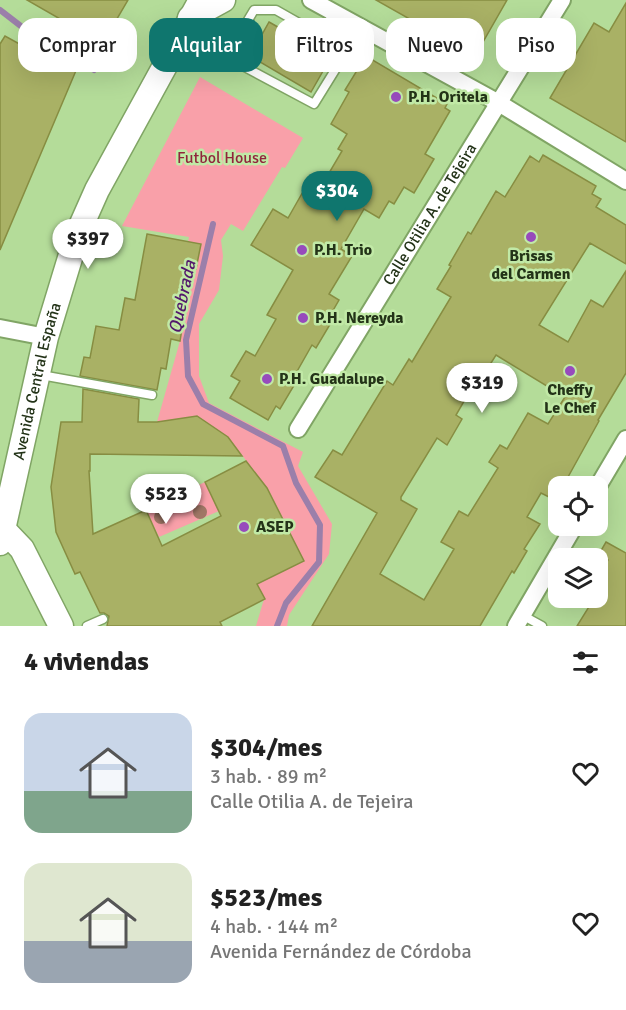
<!DOCTYPE html>
<html lang="es">
<head>
<meta charset="utf-8">
<style>
  :root { --surface:#fff; --page:#f6f6f6; --text:#222; --muted:#767676; --accent:#0f766e }
  body { margin:0; font-family:Signika,sans-serif; background:var(--page); color:var(--text); height:100vh; display:flex; flex-direction:column; font-size:22px; white-space:nowrap }
  * { box-sizing:border-box; margin:0 }
  p { font-size:20px; color:var(--muted) }
  .icon { flex:none; width:33px; height:33px; fill:none; stroke:currentColor; stroke-width:2; stroke-linecap:round; stroke-linejoin:round }
  .map { position:relative; height:626px; overflow:hidden }
  .panel { display:flex; flex-direction:column; background:var(--surface); flex:1 }
  .panel>* { flex:none }
  .guide { position:absolute; left:18px; top:18px; width:591px; height:54px; display:flex; gap:12px }
  .tools { position:absolute; left:548px; top:476px; display:grid; gap:12px }
  .tools a { display:grid; place-items:center; width:60px; height:60px; border-radius:12px; background:var(--surface); box-shadow:0 6px 24px #0002; font-size:30px }
  .price { position:absolute; translate:-50% -51px; padding:0 14px; border-radius:21px; background:#fff; color:#222; font-size:20px; line-height:39px; filter:drop-shadow(0 2px 3px #0008) }
  .price::after { content:''; position:absolute; left:50%; top:36px; width:18px; height:14px; margin-left:-9px; background:inherit; clip-path:polygon(0 0,100% 0,50% 100%) }
  .price.current { background:var(--accent); color:#fff }
  ul { padding:0; list-style:none }
  li { display:flex; align-items:center; gap:18px; height:150px; padding:0 24px }
  li span { display:grid; place-items:center; flex:none; width:168px; height:120px; border-radius:18px; color:#555 }
  li>.icon { margin-inline-start:auto }
  span .icon { width:72px; height:72px; fill:#fffc; stroke-width:1 }
  li b { font-size:26px }
  h2 { display:flex; justify-content:space-between; align-items:center; height:72px; padding:0 24px; font-size:26px }
  .chip { padding:0 21px; border-radius:18px; background:var(--surface); box-shadow:0 6px 24px #0002; font-size:21px; line-height:54px }
  .chip.current { background:var(--accent); color:#fff }
  .map>svg:first-child { display:block }
  .green { fill:#f9a0a9 }
  .lines { fill:none; stroke-linecap:round; stroke-linejoin:round }
  .stream { stroke:#9b7faa; stroke-width:6 }
  .building { fill:#a9b165; stroke:#878d42; stroke-width:1.5; fill-rule:evenodd }
  .lane-casing { stroke:#80a565; stroke-width:11 }
  .street-casing { stroke:#80a565; stroke-width:20 }
  .secondary-casing { stroke:#80a565; stroke-width:27 }
  .lane { stroke:#fff; stroke-width:8 }
  .street { stroke:#fff; stroke-width:16 }
  .secondary { stroke:#fff; stroke-width:24 }
  .tree { fill:#a07766 }
  .poi-dot { fill:#974bbc; stroke:#c1e9a6; stroke-width:2 }
  .labels { text-anchor:middle; dominant-baseline:central; stroke-width:5; stroke-linejoin:round; paint-order:stroke }
  .poi-label { font-size:16px; font-weight:bold; fill:#233318; stroke:#c1e9a6; text-anchor:start }
  .park-label { font-size:16px; fill:#90253c; stroke:#c1e9a6 }
  .street-label { font-size:16px; fill:#233318; stroke:#c1e9a6 }
  .water-label { font-size:18px; font-style:italic; fill:#52176b; stroke:#c1e9a6 }
</style>
</head>
<body>
<div class="map">
<svg width="626" height="626" viewBox="0 0 626 626">
  <rect width="100%" height="100%" fill="#b4dc99"/>
  <!-- green -->
  <g class="green">
    <path d="M200,77L303,138L285,168L282,167L243,231L231,224L221,240L223,256L219,290L199,324V376L209,403L303,452L298,466L332,524L329,554L289,615L287,626H256L264,599L257,584L304,561L268,489L228,437L197,416L157,422L180,341L192,268H196L201,244L188,242L189,237L122,226Z"/>
    <path d="M205,482L219,511L159,537L146,510Z"/>
  </g>
  <g class="lines">
    <!-- stream -->
    <g class="stream">
      <path d="M0,10L35,37L54,47"/>
      <path d="M73,58L94,70"/>
      <path d="M213,224L186,340L188,376L203,404L283,446L296,483L320,525L319,562L286,603L277,626"/>
    </g>
  </g>
  <!-- building -->
  <g class="building">
    <path d="M27,0H128L97,53L86,47L0,250V44L5,36L34,52L38,47L44,51L62,20Z"/>
    <path d="M376,0H507L475,56Z"/>
    <path d="M626,3V142L550,98L594,23L609,32Z"/>
    <path d="M269,22L331,57L311,92L250,56Z"/>
    <path d="M364,59L369,63L371,59L447,104L445,108L450,111L425,154L434,159L414,193L404,187L394,204L389,201L379,218L364,209L341,249L352,256L329,294L339,300L331,314L335,316L316,348L312,345L295,375L299,377L280,409L276,406L268,420L230,398L240,381L231,376L246,351L255,356L276,319L267,315L293,270L251,245L273,209L288,218L304,190L315,197L342,151L338,149L347,134L331,124L349,92L345,90Z"/>
    <path d="M543,155L596,186L592,194L601,199L596,207L626,225V264L590,243L539,325L568,342L591,300L603,307L626,271V373L598,420L599,421L563,486H558V494L555,500L541,493L527,517L540,524L524,549L527,551L514,573L512,571L480,626H312L377,513L315,477L333,450L342,455L387,381L393,385L409,359L412,362L451,297L437,289L451,266L449,265L468,232L471,234L496,191L505,197L530,156L539,162ZM496,355L565,397L548,424L528,413L507,449L500,445L489,462L498,468L468,516L459,511L441,542L454,549L424,600L380,574L417,509L401,500V497L437,438L447,445L462,419L456,415L478,377L481,379Z"/>
    <path d="M147,234L201,244L196,269L192,268L180,341L171,339L166,369L161,368L157,390L80,376L84,357L90,358L96,326L119,330L125,298L135,300Z"/>
    <path d="M83,389L139,399L138,422H157L197,416L228,437L242,456L90,454V471H89L93,534L146,510L162,546L221,516L205,482L246,461L267,488L304,561L257,584L265,599L220,622L222,626H107L109,616L104,613H100L80,572L75,574L56,532L51,487L61,422H82Z"/>
    <path d="M606,542L626,553V626H577L595,597H597V578L608,560L599,554Z"/>
  </g>
  <g class="lines">
    <defs>
      <g id="lane">
        <path d="M185,34L226,57L254,10H276L320,35L334,13"/>
        <path d="M226,57L314,104L361,28"/>
        <path d="M41,375L152,395"/>
        <path d="M522,615L542,626"/>
        <path d="M87,626L103,619"/>
      </g>
      <g id="street">
        <path d="M311,0L497,102L626,181"/>
        <path d="M0,328L46,337"/>
        <path id="s1" d="M298,429L562,0"/>
        <path d="M597,488L626,439"/>
        <path d="M516,626L575,525"/>
      </g>
      <g id="secondary">
        <path d="M190,18L223,0"/>
        <path d="M2,528L22,549L61,626"/>
        <path id="s2" d="M0,543L46,337L77,235L97,190L201,0"/>
      </g>
    </defs>
    <!-- lane casing -->
    <use href="#lane" class="lane-casing"/>
    <!-- street casing -->
    <use href="#street" class="street-casing"/>
    <!-- secondary casing -->
    <use href="#secondary" class="secondary-casing"/>
    <!-- lane -->
    <use href="#lane" class="lane"/>
    <!-- street -->
    <use href="#street" class="street"/>
    <!-- secondary -->
    <use href="#secondary" class="secondary"/>
  </g>
  <!-- trees -->
  <g class="tree">
    <circle cx="200" cy="512" r="7"/>
    <circle cx="161" cy="517" r="7"/>
  </g>
  <!-- markers -->
  <g class="poi-dot">
    <circle cx="396" cy="97" r="6"/>
    <circle cx="531" cy="237" r="6"/>
    <circle cx="302" cy="250" r="6"/>
    <circle cx="303" cy="318" r="6"/>
    <circle cx="570" cy="371" r="6"/>
    <circle cx="267" cy="379" r="6"/>
    <circle cx="244" cy="527" r="6"/>
  </g>
  <g class="labels">
    <!-- poi labels -->
    <g class="poi-label">
      <text x="408" y="97">P.H. Oritela</text>
      <text x="314" y="250">P.H. Trio</text>
      <text x="531" y="256" text-anchor="middle">Brisas<tspan x="531" dy="18">del Carmen</tspan></text>
      <text x="315" y="318">P.H. Nereyda</text>
      <text x="279" y="379">P.H. Guadalupe</text>
      <text x="570" y="390" text-anchor="middle">Cheffy<tspan x="570" dy="18">Le Chef</tspan></text>
      <text x="256" y="527">ASEP</text>
    </g>
    <!-- park labels -->
    <g class="park-label">
      <text x="222" y="158">Futbol House</text>
    </g>
    <!-- street labels -->
    <g class="street-label">
      <text stroke="none"><textPath href="#s1" startOffset="252">Calle Otilia A. de Tejeira</textPath></text>
      <text stroke="none"><textPath href="#s2" startOffset="166">Avenida Central España</textPath></text>
    </g>
    <!-- water labels -->
    <g class="water-label">
      <text transform="translate(182 297) rotate(-78)">Quebrada</text>
    </g>
  </g>
</svg>
<div class="tools">
<a><svg class="icon" aria-label="locate" viewBox="0 0 24 24"><circle cx="12" cy="12" r="6"/><path d="M12 2v4M12 18v4M2 12h4M18 12h4"/></svg></a>
<a><svg class="icon" aria-label="layers" viewBox="0 0 24 24"><path d="M12 4l9 5-9 5-9-5zM3 14l9 5 9-5"/></svg></a>
</div>
<b class="price current" style="left:337px;top:222px">$304</b>
<b class="price" style="left:88px;top:270px">$397</b>
<b class="price" style="left:482px;top:414px">$319</b>
<b class="price" style="left:166px;top:525px">$523</b>
<div class="guide">
<a class="chip">Comprar</a>
<a class="chip current">Alquilar</a>
<a class="chip">Filtros</a>
<a class="chip">Nuevo</a>
<a class="chip">Piso</a>
</div>
</div>
<section class="panel">
<h2>4 viviendas<svg class="icon" aria-label="filters" viewBox="0 0 24 24"><path d="M4 7h16M4 17h16"/><circle cx="9" cy="7" r="2"/><circle cx="15" cy="17" r="2"/></svg></h2>
<ul>
<li><span style="background:linear-gradient(#c9d6e8 65%,#7fa58c 0)"><svg class="icon" aria-label="home" viewBox="0 0 24 24"><path d="M3 11l9-7 9 7M6 9v11h12V9"/></svg></span><div><b>$304/mes</b><p>3 hab. · 89 m²</p><p>Calle Otilia A. de Tejeira</p></div><svg class="icon" aria-label="heart" viewBox="0 0 24 24"><path d="M12 20l-8-8c-3-5 5-10 8-4 3-6 11-1 8 4z"/></svg></li>
<li><span style="background:linear-gradient(#dfe7d0 65%,#9aa5b1 0)"><svg class="icon" aria-label="home" viewBox="0 0 24 24"><path d="M3 11l9-7 9 7M6 9v11h12V9"/></svg></span><div><b>$523/mes</b><p>4 hab. · 144 m²</p><p>Avenida Fernández de Córdoba</p></div><svg class="icon" aria-label="heart" viewBox="0 0 24 24"><path d="M12 20l-8-8c-3-5 5-10 8-4 3-6 11-1 8 4z"/></svg></li>
</ul>
</section>
</body>
</html>
